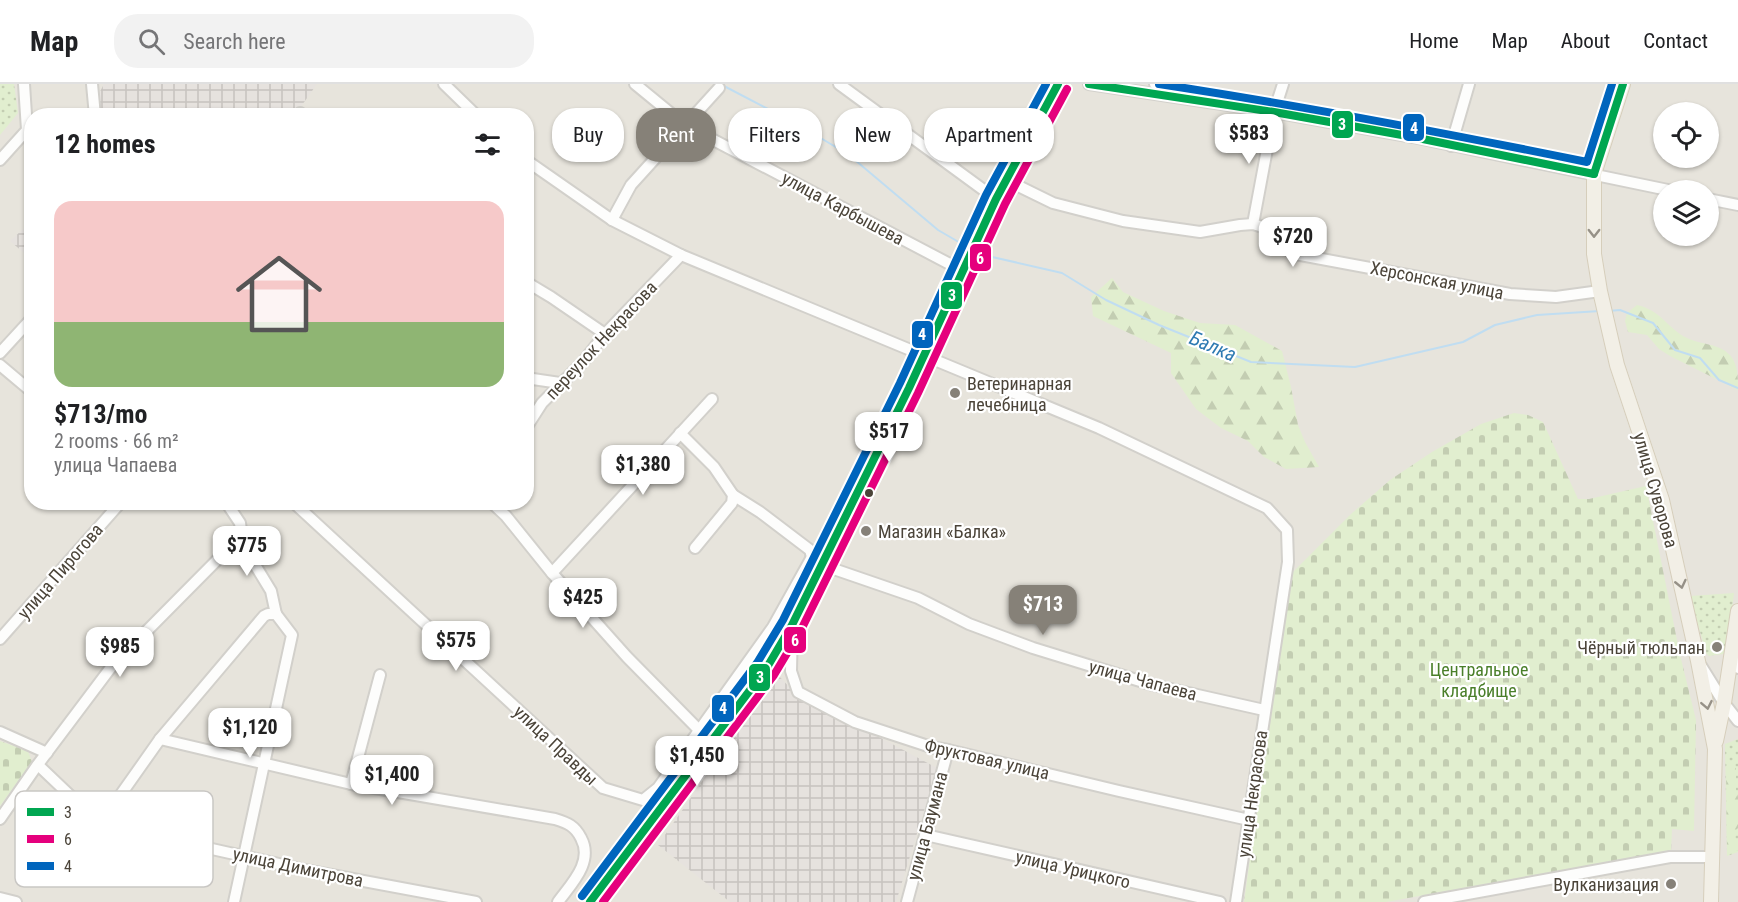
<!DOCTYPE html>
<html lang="en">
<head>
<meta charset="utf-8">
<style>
  :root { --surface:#fff; --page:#f2f2f2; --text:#202124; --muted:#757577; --line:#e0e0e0; --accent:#868178 }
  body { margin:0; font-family:"Roboto Condensed",sans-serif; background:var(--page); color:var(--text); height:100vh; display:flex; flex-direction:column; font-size:22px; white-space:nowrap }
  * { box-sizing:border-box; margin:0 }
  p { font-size:20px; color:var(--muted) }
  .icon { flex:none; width:33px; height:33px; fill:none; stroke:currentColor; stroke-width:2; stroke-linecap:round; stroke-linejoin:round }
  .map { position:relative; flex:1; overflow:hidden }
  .side { position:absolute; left:24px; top:24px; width:510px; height:402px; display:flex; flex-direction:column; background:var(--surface); border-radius:24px; box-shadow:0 2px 4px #0004 }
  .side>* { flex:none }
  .guide { position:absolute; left:552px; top:24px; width:570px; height:54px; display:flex; gap:12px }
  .buttons { position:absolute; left:1653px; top:18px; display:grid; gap:12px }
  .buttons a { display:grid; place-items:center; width:66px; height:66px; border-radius:50%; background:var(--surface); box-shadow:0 2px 4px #0004; font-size:30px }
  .price { position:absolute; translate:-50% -51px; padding:0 14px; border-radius:12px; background:#fff; color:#222; font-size:20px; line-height:39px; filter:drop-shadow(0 2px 3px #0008) }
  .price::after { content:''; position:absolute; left:50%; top:36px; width:18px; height:14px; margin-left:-9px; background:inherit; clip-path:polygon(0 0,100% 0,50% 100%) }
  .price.current { background:var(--accent); color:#fff }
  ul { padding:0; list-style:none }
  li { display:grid; align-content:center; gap:12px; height:318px; padding:0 30px }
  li+li { border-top:2px solid var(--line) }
  li span { display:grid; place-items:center; height:186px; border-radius:18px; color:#555 }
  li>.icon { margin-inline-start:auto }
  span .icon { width:108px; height:108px; fill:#fffc; stroke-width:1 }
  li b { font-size:26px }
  h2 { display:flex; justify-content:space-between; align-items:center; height:72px; padding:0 30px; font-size:26px }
  .tag { padding:0 21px; border-radius:24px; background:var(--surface); box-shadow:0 2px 4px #0004; font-size:21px; line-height:54px }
  .tag.current { background:var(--accent); color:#fff }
  header { display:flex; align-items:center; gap:36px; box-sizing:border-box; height:84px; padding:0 30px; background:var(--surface); border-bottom:2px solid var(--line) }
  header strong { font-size:28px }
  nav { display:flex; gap:33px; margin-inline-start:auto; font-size:21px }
  .search { width:420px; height:54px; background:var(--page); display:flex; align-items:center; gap:15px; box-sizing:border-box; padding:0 21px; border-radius:24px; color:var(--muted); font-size:22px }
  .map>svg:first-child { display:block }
  .residential { fill:#e7e4dc; fill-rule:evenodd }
  .industrial { fill:url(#industrial-grid) }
  .grass { fill:url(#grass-dots) }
  .forest { fill:url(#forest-firs) }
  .cemetery { fill:url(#cemetery-stones) }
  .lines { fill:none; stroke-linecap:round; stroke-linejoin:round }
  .stream { stroke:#c0ddf1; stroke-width:2 }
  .minor-casing { stroke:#d2d0cb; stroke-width:14 }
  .major-casing { stroke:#d6cebb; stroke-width:16 }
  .minor { stroke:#fdfdfc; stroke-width:10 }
  .major { stroke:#f2efe6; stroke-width:14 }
  .bus-1-casing { stroke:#fff; stroke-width:12 }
  .bus-2-casing { stroke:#fff; stroke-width:12 }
  .bus-3-casing { stroke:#fff; stroke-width:12 }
  .bus-1 { stroke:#00a651; stroke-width:8 }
  .bus-2 { stroke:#e5007d; stroke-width:8 }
  .bus-3 { stroke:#0065bd; stroke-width:8 }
  .oneway { stroke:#969187 }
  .poi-dot { fill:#868178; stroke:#fff; stroke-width:2 }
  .bus-dot { fill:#4b4439; stroke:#fff; stroke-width:2 }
  .labels { text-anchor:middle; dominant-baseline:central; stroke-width:4.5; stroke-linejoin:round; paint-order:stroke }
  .street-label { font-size:18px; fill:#4b4439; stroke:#fff }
  .poi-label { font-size:18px; fill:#4b4439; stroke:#fff; text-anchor:start }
  .park-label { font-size:18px; fill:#4a7f2a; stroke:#fff }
  .water-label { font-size:20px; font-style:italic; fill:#2e7ab2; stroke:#fff }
  .key { fill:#fff; stroke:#c9c7c4; stroke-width:1.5 }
  .key-label { font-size:16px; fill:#4b4439 }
  .line-badge { stroke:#fff; stroke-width:2 }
  .badge-label { font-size:16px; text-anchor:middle; font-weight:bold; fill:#fff }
</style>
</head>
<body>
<header>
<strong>Map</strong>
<div class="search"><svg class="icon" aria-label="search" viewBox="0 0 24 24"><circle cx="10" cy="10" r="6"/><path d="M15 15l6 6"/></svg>Search here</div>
<nav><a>Home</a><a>Map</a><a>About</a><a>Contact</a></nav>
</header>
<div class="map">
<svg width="1738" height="818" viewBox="0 0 1738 818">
  <defs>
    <pattern id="industrial-grid" width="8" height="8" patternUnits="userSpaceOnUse" patternTransform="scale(1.5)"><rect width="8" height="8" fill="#e6e2de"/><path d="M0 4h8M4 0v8" fill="none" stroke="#c7c3bf"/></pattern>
    <pattern id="grass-dots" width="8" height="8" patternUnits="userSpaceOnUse" patternTransform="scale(1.5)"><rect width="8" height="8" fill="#e1eecf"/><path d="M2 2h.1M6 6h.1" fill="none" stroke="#c3cdb2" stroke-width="1.8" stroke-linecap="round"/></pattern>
    <pattern id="forest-firs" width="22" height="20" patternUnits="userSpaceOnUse" patternTransform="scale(1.5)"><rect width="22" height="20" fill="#e1eecf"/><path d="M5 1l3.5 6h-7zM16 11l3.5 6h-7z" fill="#c3cdb2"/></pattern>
    <pattern id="cemetery-stones" width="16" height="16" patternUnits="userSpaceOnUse" patternTransform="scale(1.5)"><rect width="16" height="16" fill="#e1eecf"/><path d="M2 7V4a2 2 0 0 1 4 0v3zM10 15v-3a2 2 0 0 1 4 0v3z" fill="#c3cdb2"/></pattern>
  </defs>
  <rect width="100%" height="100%" fill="#f4f2ee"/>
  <!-- residential -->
  <path class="residential" d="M0,0H1738V818H0ZM1664,28H1708V74H1664ZM32,32H526V418H32ZM1664,106H1708V152H1664Z"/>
  <!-- industrial -->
  <g class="industrial">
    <path d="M104,0H317L295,31H95L94,19Z"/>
    <path d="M31,138V175L10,157Z"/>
    <path d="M777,590L793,607L937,684L896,818H730L658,761Z"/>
  </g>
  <!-- grass -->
  <g class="grass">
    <path d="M0,0H14L18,29L0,51Z"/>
    <path d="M1734,509L1727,567L1723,570L1709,572L1706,569L1690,512Z"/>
    <path d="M1738,655V768L1727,772L1725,660Z"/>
  </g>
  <!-- forest -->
  <g class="forest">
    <path d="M1112,194L1123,208L1164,227L1200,239L1235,241L1282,267L1291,303L1298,341L1305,358L1319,383L1286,385L1264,373L1248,357L1221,344L1196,325L1171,289V269L1093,232L1091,213Z"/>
    <path d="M1637,221C1661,226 1668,245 1687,254C1702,261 1718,259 1730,271C1738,281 1738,292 1738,306L1670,272L1659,265L1647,251L1628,248L1625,237L1627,229Z"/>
    <path d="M1734,680L1736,684V706L1738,713V744L1733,749L1735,756L1738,755V766L1729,770L1727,767L1726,683Z"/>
  </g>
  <!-- cemetery -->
  <g class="cemetery">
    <path d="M1514,329L1528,331L1543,338L1578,415H1589L1646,402L1680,571L1696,636L1694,747L1672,745L1671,767L1386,818H1244L1289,492L1351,430L1390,396L1432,368L1481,340Z"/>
    <path d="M0,657L28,667L32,678L0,722Z"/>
  </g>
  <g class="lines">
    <!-- stream -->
    <g class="stream">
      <path d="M722,1L799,41L849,71L938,146L969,164"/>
      <path d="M977,167L988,172L1062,189L1106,216L1159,241L1251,278L1355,283L1463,258L1495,241L1537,231L1600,227"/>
      <path d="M1608,227L1620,226L1653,239L1675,266L1700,274L1719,296L1738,304"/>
    </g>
    <defs>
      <g id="minor">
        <path d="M92,0L95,32"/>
        <path d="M444,0L477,32"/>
        <path d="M635,0L685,41L963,187"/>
        <path d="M839,0L996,115"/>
        <path d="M1089,0L1274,28L1413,53L1668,106"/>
        <path d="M1155,0L1169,12"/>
        <path d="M299,32L300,29L302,32"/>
        <path d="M1451,62L1469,0"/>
        <path d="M0,76L27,46L24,0"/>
        <path d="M526,76L612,136L681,171L1099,344L1267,424L1287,446L1288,478L1236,818"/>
        <path d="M1006,96L1053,119L1123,137L1200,148L1240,141L1253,140L1266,144L1271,147L1288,166L1295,170L1510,210L1556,213L1600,207"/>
        <path d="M1708,115L1738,121"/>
        <path d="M612,136L631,101L719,4"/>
        <path d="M1253,140L1274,28L1283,0"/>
        <path d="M526,198L551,213L605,250"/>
        <path d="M0,269L32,234"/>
        <path d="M0,281L32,308"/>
        <path d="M526,294L560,299"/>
        <path d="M526,344L542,319L583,278L605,250L681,171"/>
        <path d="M680,349L714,383L733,411L732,419L695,464"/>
        <path d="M733,411L760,428L810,466L812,473"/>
        <path d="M226,418L240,439L243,460L246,466L271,507L276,530"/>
        <path d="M293,418L603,704L643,716L658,704L773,543L812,473L822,481L918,514L969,540L1033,564L1153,601L1264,626"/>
        <path d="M491,418L506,432L552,489L627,573L699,646"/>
        <path d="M552,489L712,315"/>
        <path d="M792,541L791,587L798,608L855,638L931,663L948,666L1119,707L1249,736"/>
        <path d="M0,555L121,418"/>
        <path d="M1736,563L1738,584"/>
        <path d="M1701,582L1724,619L1738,637"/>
        <path d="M0,648L47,669"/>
        <path d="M160,655L351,700L555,735C568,739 575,742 581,754C594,778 571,800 558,818"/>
        <path d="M38,681L100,740L310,787L476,818"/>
        <path d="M351,700L380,591"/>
        <path d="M0,735L36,683L112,582L225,468L242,453"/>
        <path d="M100,740L160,655L264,532L268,530H276"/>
        <path d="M926,751L1220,818"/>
        <path d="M0,814L16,818"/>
        <path d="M234,818L292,551L276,530"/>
        <path d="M907,818L948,666"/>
        <path d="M1424,818L1670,773H1712"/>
      </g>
      <g id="major">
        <path d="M1623,0L1594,90V170L1600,207L1617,281L1662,416L1698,577L1715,665L1711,818"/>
        <path d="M1716,657L1724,619L1738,527"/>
        <path d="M590,818L766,585L792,541L842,441L909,304L996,115L1058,0"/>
      </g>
    </defs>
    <!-- minor casing -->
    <use href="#minor" class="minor-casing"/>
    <!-- major casing -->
    <use href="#major" class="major-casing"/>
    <!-- minor -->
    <use href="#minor" class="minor"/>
    <!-- major -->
    <use href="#major" class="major"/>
    <defs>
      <g id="bus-1">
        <path d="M1089,0L1274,28L1413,53L1594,90"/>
        <path d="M1594,90L1623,0"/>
        <path d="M590,818L766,585L792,541L909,304L996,115L1058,0"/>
      </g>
      <path id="bus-2" d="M603,818L774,591L801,546L918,309L1005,120L1067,5"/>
      <g id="bus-3">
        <path d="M1159,0C1303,22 1445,49 1587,78L1612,0"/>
        <path d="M582,812L757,579L783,536L900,299L986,111L1046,0"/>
      </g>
    </defs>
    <!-- bus-1 casing -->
    <use href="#bus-1" class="bus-1-casing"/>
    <!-- bus-2 casing -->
    <use href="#bus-2" class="bus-2-casing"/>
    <!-- bus-3 casing -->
    <use href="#bus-3" class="bus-3-casing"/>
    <!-- bus-1 -->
    <use href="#bus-1" class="bus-1"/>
    <!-- bus-2 -->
    <use href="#bus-2" class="bus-2"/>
    <!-- bus-3 -->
    <use href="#bus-3" class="bus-3"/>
  </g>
  <!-- one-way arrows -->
  <defs><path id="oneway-chevron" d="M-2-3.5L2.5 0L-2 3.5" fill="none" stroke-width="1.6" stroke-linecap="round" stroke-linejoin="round" transform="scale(1.5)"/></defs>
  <g class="oneway">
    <use href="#oneway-chevron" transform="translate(1594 149) rotate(90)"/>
    <use href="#oneway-chevron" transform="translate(1681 500) rotate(77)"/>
    <use href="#oneway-chevron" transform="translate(1707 621) rotate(79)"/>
  </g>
  <!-- markers -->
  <g class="poi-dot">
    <circle cx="955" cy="309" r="6"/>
    <circle cx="866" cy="447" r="6"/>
    <circle cx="1717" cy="563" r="6"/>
    <circle cx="1671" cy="800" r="6"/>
  </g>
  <circle class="bus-dot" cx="869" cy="409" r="5"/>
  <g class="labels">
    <!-- street labels -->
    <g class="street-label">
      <text transform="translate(843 124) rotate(28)">улица Карбышева</text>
      <text transform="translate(1437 196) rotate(11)">Херсонская улица</text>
      <text transform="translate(601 256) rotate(-47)">переулок Некрасова</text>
      <text transform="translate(1656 406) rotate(74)">улица Суворова</text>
      <text transform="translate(60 487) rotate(-49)">улица Пирогова</text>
      <text transform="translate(1143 596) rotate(15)">улица Чапаева</text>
      <text transform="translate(556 661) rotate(43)">улица Правды</text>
      <text transform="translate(987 675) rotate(13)">Фруктовая улица</text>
      <text transform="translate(1252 710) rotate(-82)">улица Некрасова</text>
      <text transform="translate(927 742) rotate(-75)">улица Баумана</text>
      <text transform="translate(298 783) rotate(12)">улица Димитрова</text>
      <text transform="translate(1073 785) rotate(13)">улица Урицкого</text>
    </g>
    <!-- poi labels -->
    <g class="poi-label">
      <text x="967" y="299">Ветеринарная<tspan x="967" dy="21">лечебница</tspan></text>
      <text x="878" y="447">Магазин «Балка»</text>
      <text x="1705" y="563" text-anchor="end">Чёрный тюльпан</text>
      <text x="1659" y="800" text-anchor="end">Вулканизация</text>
    </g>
    <!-- park labels -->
    <g class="park-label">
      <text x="1479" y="585">Центральное<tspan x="1479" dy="21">кладбище</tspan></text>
    </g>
    <!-- water labels -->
    <g class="water-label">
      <text transform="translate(1213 262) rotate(23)">Балка</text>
    </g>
  </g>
  <!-- legend -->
  <rect x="15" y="707" width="198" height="96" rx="9" class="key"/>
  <rect x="27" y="724" width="27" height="8" fill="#00a651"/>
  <rect x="27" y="751" width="27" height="8" fill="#e5007d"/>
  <rect x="27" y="778" width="27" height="8" fill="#0065bd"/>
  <g class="key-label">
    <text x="64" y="734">3</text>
    <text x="64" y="761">6</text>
    <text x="64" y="788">4</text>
  </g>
  <g class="line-badge">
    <rect x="1331" y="26" width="23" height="29" rx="6" fill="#00a651"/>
    <rect x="1402" y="29" width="23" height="29" rx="6" fill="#0065bd"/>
    <rect x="969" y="159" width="23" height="29" rx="6" fill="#e5007d"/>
    <rect x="940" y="197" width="23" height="29" rx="6" fill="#00a651"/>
    <rect x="911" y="236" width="23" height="29" rx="6" fill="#0065bd"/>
    <rect x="783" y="542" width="24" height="28" rx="6" fill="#e5007d"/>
    <rect x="748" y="579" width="23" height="29" rx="6" fill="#00a651"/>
    <rect x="711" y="610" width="24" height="29" rx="6" fill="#0065bd"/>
  </g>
  <g class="badge-label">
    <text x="1342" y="46">3</text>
    <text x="1414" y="50">4</text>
    <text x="980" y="180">6</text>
    <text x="952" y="217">3</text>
    <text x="922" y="256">4</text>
    <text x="795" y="562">6</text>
    <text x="760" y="599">3</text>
    <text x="723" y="630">4</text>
  </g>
</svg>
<div class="buttons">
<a><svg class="icon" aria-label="locate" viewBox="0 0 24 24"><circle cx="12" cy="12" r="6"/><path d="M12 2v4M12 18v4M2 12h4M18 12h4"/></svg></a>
<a><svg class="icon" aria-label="layers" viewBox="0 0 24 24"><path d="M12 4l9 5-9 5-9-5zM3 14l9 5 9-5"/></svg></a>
</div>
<b class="price" style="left:1249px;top:81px">$583</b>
<b class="price" style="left:1293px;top:184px">$720</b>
<b class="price" style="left:889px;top:379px">$517</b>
<b class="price" style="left:643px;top:412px">$1,380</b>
<b class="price" style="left:247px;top:493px">$775</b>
<b class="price" style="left:583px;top:545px">$425</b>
<b class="price current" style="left:1043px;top:552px">$713</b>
<b class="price" style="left:456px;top:588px">$575</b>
<b class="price" style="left:120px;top:594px">$985</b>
<b class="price" style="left:250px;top:675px">$1,120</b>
<b class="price" style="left:697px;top:703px">$1,450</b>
<b class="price" style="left:392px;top:722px">$1,400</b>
<div class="guide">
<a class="tag">Buy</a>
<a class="tag current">Rent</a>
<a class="tag">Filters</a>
<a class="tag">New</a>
<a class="tag">Apartment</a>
</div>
<section class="side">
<h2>12 homes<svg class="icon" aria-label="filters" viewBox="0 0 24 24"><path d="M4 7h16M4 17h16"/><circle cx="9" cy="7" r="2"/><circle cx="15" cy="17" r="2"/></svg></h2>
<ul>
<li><span style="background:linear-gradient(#f6c9c9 65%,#8fb573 0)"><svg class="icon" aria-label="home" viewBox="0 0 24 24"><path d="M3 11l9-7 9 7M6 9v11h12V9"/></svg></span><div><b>$713/mo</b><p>2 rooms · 66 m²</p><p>улица Чапаева</p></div></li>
</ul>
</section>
</div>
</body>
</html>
